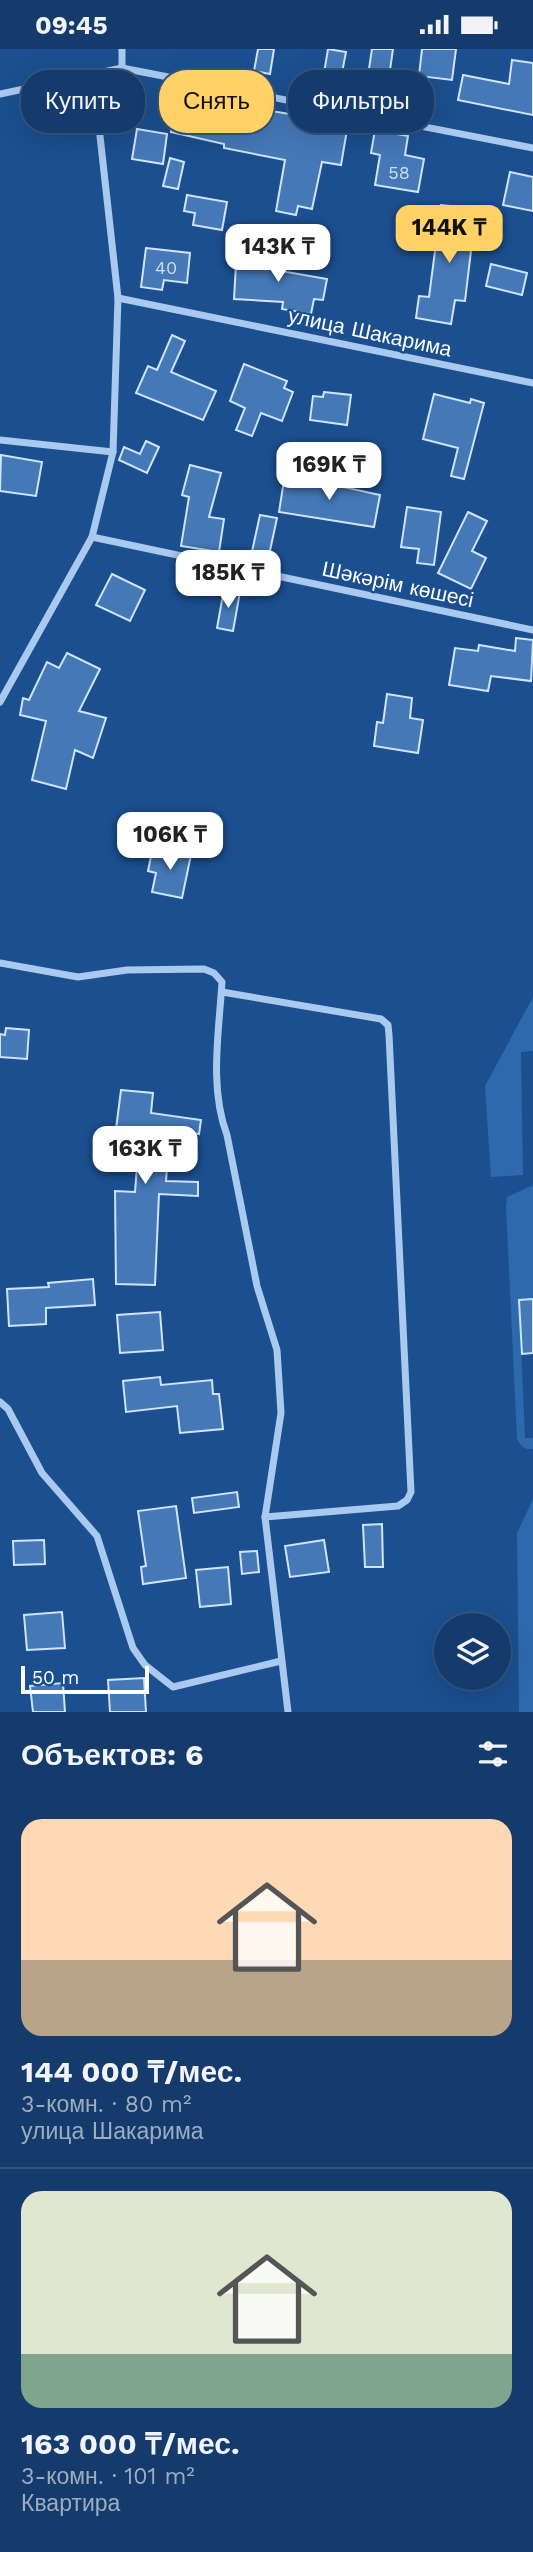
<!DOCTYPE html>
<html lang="ru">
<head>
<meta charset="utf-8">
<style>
  :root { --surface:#143b6b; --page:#1d4271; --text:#f1f3f6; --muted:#9dadc1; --line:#33557e; --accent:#ffd166 }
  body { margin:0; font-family:"Work Sans",sans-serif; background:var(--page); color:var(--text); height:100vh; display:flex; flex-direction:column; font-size:26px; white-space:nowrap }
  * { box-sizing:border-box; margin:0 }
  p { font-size:23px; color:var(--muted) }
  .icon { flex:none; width:38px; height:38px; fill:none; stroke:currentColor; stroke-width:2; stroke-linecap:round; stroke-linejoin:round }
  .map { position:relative; height:1663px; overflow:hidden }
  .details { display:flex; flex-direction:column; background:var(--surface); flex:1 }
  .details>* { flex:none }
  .hud { position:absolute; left:21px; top:21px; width:492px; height:63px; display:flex; gap:14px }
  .controls { position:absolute; left:434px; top:1564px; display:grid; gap:14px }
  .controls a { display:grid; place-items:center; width:77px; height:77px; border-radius:50%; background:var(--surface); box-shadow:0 7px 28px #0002,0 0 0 2px var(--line); font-size:35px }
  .scale { position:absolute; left:21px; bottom:18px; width:128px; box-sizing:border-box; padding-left:7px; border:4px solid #fff; border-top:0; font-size:19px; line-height:24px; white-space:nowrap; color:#fff; -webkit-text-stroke:5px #1b4f8f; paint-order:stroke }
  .price { position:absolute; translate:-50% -60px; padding:0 16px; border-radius:14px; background:#fff; color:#222; font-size:23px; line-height:46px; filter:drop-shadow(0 2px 4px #0008) }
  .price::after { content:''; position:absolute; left:50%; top:42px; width:21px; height:16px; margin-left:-10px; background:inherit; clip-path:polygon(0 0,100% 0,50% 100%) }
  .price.active { background:var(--accent); color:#111 }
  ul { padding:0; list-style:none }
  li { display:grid; align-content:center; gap:14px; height:371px; padding:0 21px }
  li+li { border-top:2px solid var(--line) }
  li span { display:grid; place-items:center; height:217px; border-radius:21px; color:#555 }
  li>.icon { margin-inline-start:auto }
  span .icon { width:126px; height:126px; fill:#fffc; stroke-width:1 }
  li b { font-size:30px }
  h2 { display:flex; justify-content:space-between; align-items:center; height:84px; padding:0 21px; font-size:30px }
  .tag { padding:0 24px; border-radius:28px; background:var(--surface); box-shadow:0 7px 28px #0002,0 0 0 2px var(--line); font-size:24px; line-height:63px }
  .tag.active { background:var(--accent); color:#111 }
  .status { display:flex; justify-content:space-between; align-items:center; height:49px; padding:0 35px; background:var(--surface); direction:ltr }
  .status svg { height:19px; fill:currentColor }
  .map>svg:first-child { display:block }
  .green { fill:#2e69ad }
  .building { fill:#4478b7; stroke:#cfe3fa; stroke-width:2 }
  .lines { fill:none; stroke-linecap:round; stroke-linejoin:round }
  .street { stroke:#a9c9ee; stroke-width:7 }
  .labels { text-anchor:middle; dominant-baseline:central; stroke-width:5; stroke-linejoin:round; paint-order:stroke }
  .number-label { font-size:18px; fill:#d0dded }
  .street-label { font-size:21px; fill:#fff; stroke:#1b4f8f }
</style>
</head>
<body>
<div class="status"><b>09:45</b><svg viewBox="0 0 49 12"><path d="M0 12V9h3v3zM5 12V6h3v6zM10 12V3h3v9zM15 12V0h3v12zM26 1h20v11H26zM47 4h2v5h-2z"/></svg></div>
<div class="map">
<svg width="533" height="1663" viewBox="0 0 533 1663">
  <rect width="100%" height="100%" fill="#1b4f8f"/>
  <!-- green -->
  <g class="green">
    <path d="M533,948V1002L521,1003L523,1126L491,1128L485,1037Z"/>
    <path d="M533,1136V1250L519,1251L525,1389H533V1400C524,1401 521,1397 517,1390L506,1158L507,1148Z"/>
    <path d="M533,1450V1663H519L517,1484Z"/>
  </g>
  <!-- building -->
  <g class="building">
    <path d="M258,0H274L270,25L254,22Z"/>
    <path d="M328,0L346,3L339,39L322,36Z"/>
    <path d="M372,0H393L386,49L365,46Z"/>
    <path d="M422,0H456L452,31L419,27Z"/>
    <path d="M512,11L533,14V66L458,51L463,26L509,35Z"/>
    <path d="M177,55L217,64L215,74L244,79L248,58L348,75L341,116L322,113L312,160L298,157L296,166L276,162L285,111L224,99V95L171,83Z"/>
    <path d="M137,80L167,85L163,115L132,110Z"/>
    <path d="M375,81L408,87L405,106L424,110L418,143L375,136L380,106L371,104Z"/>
    <path d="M170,109L184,113L178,140L163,137Z"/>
    <path d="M510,123L533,128V162L503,156Z"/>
    <path d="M187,146L227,153L222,181L193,176L195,164L184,162Z"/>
    <path d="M441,156L476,160L465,252L455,251L451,275L416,269L419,247L429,248Z"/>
    <path d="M269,194L283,195L281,222L327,230L323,251L314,250L311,265L282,260L283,253L234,250L236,216L262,218L263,203L268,204Z"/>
    <path d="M146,199L190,204L187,234L164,231L162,241L141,238Z"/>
    <path d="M491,215L527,224L522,246L486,237Z"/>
    <path d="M172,286L185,292L171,323L216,342L203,371L136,344L148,317L157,321Z"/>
    <path d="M244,315L287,332L284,339L293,343L282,372L261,364L252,387L236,381L245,359L230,352Z"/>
    <path d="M324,343L351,346L347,376L310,371L313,347L323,348Z"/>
    <path d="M434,345L470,354L471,350L484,354L464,430L451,427L458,399L423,390Z"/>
    <path d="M146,392L159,398L147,424L119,411L124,398L140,405Z"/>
    <path d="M1,406L42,413L36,447L0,442Z"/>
    <path d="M190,416L221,424L209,468L224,470L219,503L181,497L189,448L182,446Z"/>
    <path d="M302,429L380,446L374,478L279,463L284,431L301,434Z"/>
    <path d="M407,458L441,463L434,516L417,514L419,500L401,498Z"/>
    <path d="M468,463L487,472L472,502L486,509L471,540L438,524Z"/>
    <path d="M260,466L277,469L268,511L251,507Z"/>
    <path d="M112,525L145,541L130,572L96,556Z"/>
    <path d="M224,540L240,543L233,582L217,579Z"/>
    <path d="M516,589L533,591L531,632L491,627L488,642L449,636L455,599L478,602L479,596L515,602Z"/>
    <path d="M67,604L100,620L79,662L106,669L93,709L75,701L66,740L32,731L46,672L20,666L23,649L29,651L47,613L59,619Z"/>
    <path d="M387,645L412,649L410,669L423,671L418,704L374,697L377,673L383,674Z"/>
    <path d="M176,798L192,801L182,849L152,843L156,824L148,822L152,802L174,807Z"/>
    <path d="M6,979L29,981L27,1010L0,1008V985L5,986Z"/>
    <path d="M121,1041L153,1044L151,1064L201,1071L199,1085L170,1081L166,1132L198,1133V1147L159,1145L155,1236L116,1235L115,1142L135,1143L139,1091L115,1088Z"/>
    <path d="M93,1230L95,1256L46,1259V1275L9,1277L7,1240L49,1238L48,1234Z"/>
    <path d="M533,1250V1304L522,1305L519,1251Z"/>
    <path d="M160,1263L163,1301L120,1304L117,1266Z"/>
    <path d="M160,1328L161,1336L212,1331L213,1345H219L223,1380L180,1384L177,1357L126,1363L123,1332Z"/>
    <path d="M237,1443L239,1458L194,1464L192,1449Z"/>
    <path d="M176,1457L186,1529L143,1535L141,1518L146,1517L138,1462Z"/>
    <path d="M382,1475L383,1518H365L363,1476Z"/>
    <path d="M44,1491L45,1515L14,1516L13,1492Z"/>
    <path d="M324,1491L329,1523L290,1528L285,1497Z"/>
    <path d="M257,1502L259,1523L242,1525L240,1503Z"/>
    <path d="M228,1518L231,1555L200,1558L196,1521Z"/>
    <path d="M62,1563L65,1599L27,1601L24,1566Z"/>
    <path d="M144,1629L146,1663H110L108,1631Z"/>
    <path d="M63,1634L65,1663H33L30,1637Z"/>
  </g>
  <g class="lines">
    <!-- street -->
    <g class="street">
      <path d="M122,19V0"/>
      <path d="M0,45L122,19L533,99"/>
      <path d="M118,249L533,334"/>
      <path d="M0,391L113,403"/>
      <path d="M92,488L533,581"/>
      <path d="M0,653L92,488L113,403L118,249L93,24"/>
      <path d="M0,914L78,928L127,921L204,920L214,924L222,933C219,983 209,1038 227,1086L257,1237L277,1301L281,1364L265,1468L288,1663"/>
      <path d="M222,943L381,970L388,976L389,986L411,1443L407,1451L398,1457L265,1468"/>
      <path d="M0,1353L8,1360L42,1424L97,1487L133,1599L145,1616L173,1638L281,1612"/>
    </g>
  </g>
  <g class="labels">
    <!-- number labels -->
    <g class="number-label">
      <text x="399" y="123">58</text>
      <text x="166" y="218">40</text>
    </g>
    <!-- street labels -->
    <g class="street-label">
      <text transform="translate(370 283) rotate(12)">улица Шакарима</text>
      <text transform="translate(398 535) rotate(12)">Шәкәрім көшесі</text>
    </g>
  </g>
</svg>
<div class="controls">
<a><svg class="icon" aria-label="layers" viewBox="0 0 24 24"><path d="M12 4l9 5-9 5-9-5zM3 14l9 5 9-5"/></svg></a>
</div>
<div class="scale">50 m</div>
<b class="price active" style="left:449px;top:216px">144K ₸</b>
<b class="price" style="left:278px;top:235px">143K ₸</b>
<b class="price" style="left:329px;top:453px">169K ₸</b>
<b class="price" style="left:228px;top:561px">185K ₸</b>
<b class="price" style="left:170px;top:823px">106K ₸</b>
<b class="price" style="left:145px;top:1137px">163K ₸</b>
<div class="hud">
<a class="tag">Купить</a>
<a class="tag active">Снять</a>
<a class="tag">Фильтры</a>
</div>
</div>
<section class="details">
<h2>Объектов: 6<svg class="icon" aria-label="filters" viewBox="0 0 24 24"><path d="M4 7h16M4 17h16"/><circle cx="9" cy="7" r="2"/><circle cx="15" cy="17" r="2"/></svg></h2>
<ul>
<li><span style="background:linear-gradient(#ffd9b3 65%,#b9a48a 0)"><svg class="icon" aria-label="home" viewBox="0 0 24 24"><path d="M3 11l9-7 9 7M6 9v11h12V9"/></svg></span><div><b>144 000 ₸/мес.</b><p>3-комн. · 80 m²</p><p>улица Шакарима</p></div></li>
<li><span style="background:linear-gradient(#dfe7d0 75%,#7fa58c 0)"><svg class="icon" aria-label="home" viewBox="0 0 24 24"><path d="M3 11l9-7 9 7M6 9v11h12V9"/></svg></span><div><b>163 000 ₸/мес.</b><p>3-комн. · 101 m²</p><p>Квартира</p></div></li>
</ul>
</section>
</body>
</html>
